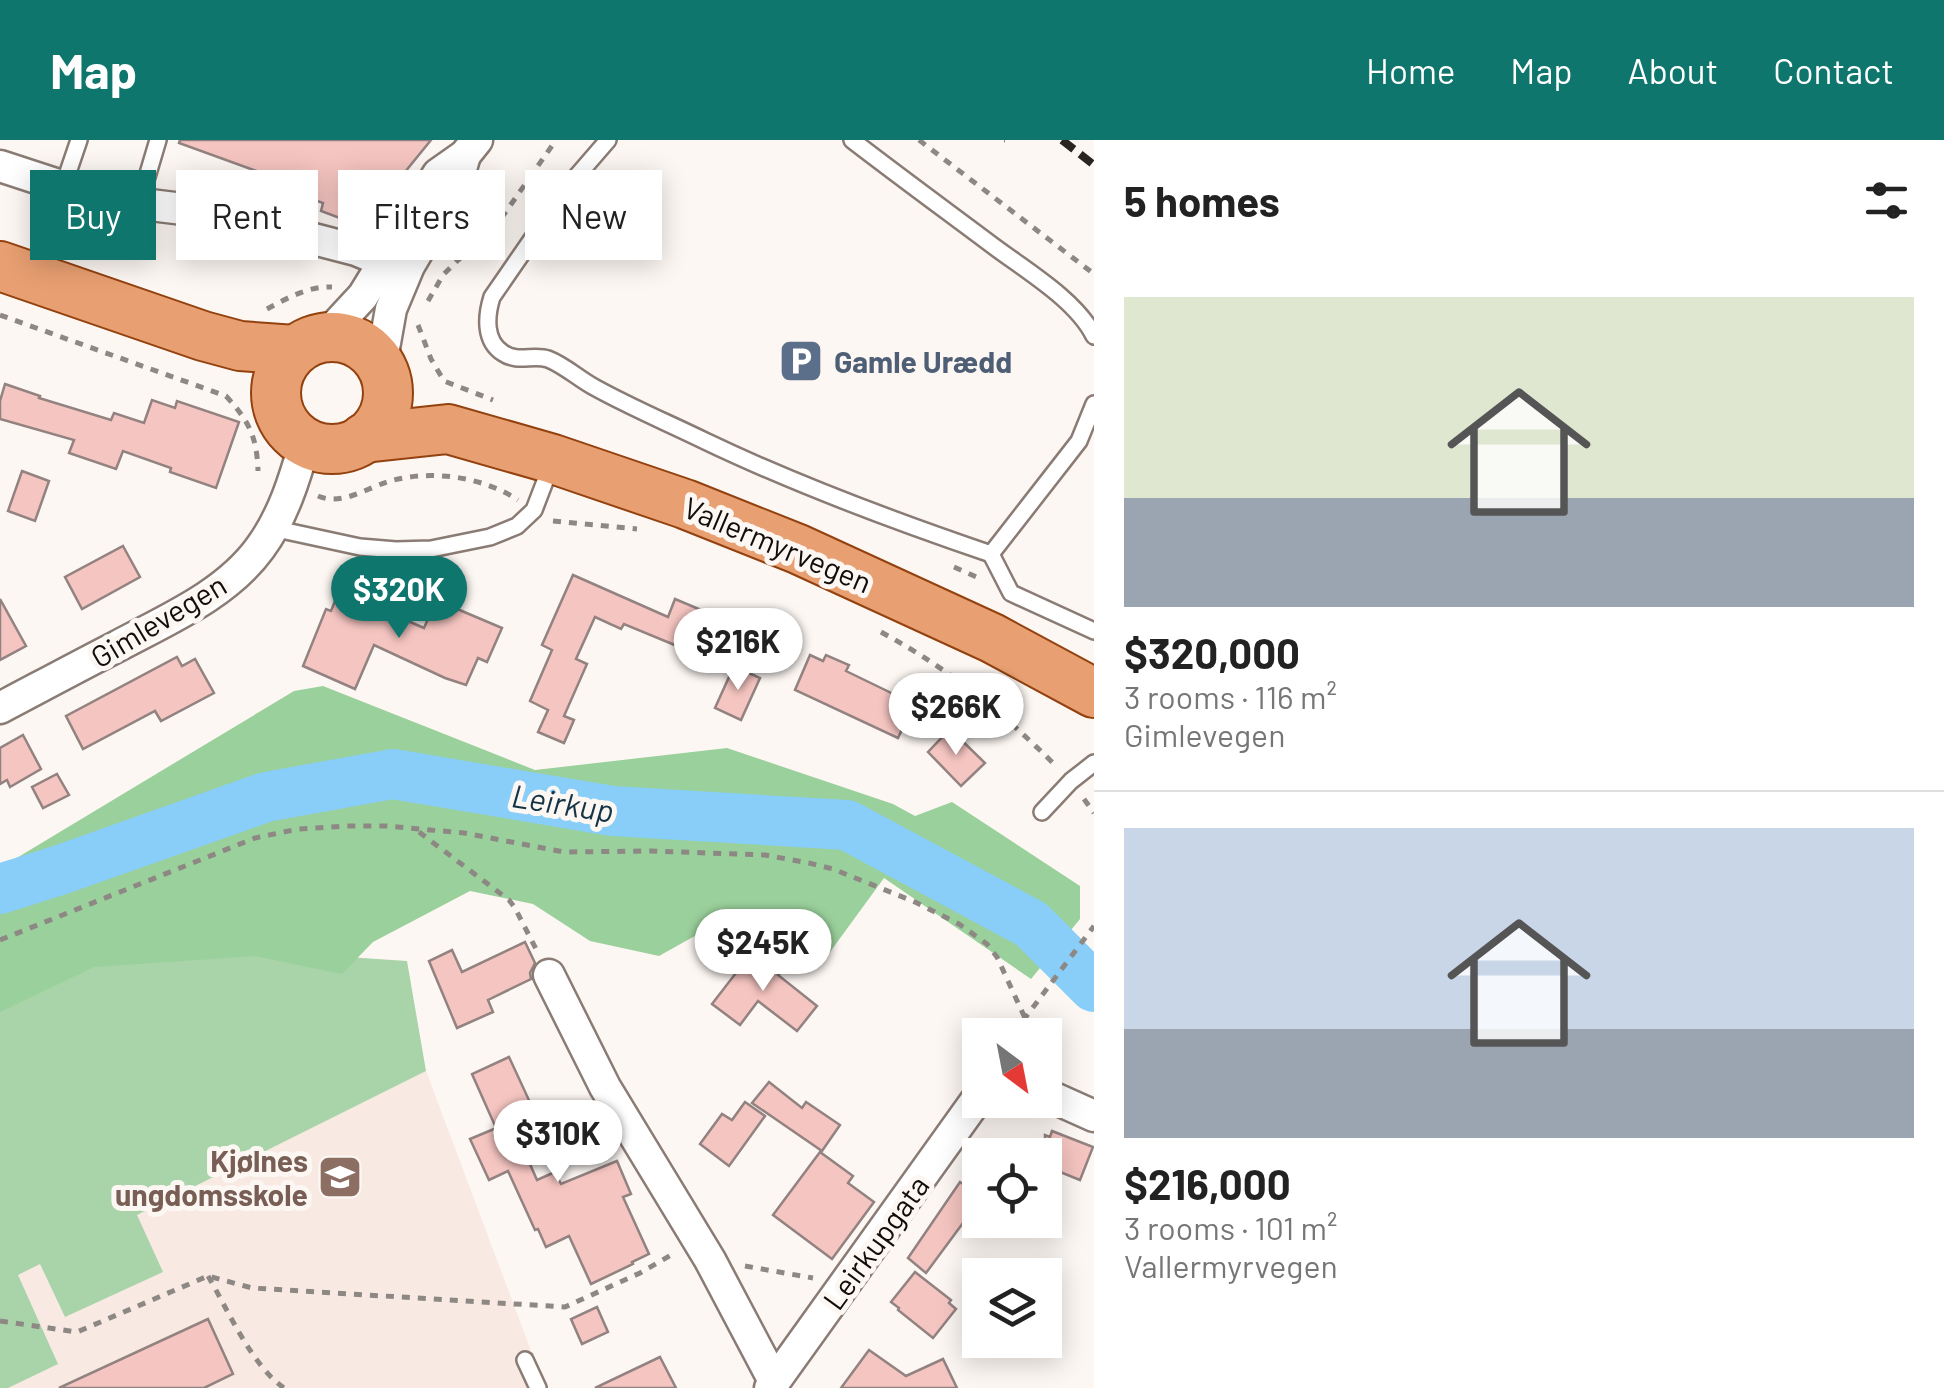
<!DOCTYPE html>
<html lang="en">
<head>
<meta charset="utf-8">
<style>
  :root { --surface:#fff; --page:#f2f2f2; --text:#222; --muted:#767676; --line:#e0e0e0; --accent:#0f766e }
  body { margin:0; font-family:Barlow,sans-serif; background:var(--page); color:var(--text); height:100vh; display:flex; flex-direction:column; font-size:38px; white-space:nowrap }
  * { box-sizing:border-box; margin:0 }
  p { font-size:32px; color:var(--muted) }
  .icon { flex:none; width:55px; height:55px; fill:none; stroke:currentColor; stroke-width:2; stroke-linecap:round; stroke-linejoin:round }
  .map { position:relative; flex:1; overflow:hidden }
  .details { display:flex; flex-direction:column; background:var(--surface); width:850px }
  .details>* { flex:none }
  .banner { position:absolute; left:30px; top:30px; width:912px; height:90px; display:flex; gap:20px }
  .needle { width:65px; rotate:148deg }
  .tools { position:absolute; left:962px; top:878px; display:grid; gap:20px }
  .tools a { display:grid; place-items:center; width:100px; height:100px; border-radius:0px; background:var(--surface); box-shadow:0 5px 25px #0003; font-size:50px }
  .price { position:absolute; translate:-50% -85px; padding:0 22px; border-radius:35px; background:#fff; color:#222; font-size:32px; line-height:65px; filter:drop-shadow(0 2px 5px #0008) }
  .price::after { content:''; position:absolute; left:50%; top:60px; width:30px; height:22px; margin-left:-15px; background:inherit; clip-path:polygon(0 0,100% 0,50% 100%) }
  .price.active { background:var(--accent); color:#fff }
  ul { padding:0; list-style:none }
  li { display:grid; align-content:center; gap:20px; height:530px; padding:0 30px }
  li+li { border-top:2px solid var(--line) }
  li span { display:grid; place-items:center; height:310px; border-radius:0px; color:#555 }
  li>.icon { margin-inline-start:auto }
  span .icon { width:180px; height:180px; fill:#fffc; stroke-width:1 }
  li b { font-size:42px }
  h2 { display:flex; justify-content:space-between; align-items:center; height:120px; padding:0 30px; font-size:42px }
  .pill { padding:0 35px; border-radius:0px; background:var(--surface); box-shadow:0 5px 25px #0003; font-size:35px; line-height:90px }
  .pill.active { background:var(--accent); color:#fff }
  header { display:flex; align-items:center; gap:60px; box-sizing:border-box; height:140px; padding:0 50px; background:var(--accent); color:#fff }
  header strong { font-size:48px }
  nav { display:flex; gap:55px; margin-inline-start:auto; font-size:35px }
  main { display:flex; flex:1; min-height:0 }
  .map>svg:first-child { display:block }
  .built { fill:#f8eae3 }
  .green { fill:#a9d3a9 }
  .forest { fill:#9ad09b }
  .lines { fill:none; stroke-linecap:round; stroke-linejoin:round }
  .river { stroke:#88cef8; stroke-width:50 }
  .building { fill:#f5c5c1; stroke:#928280; stroke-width:2.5 }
  .lane-casing { stroke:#8a7c74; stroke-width:20 }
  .street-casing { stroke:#8a7c74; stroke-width:35 }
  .primary-casing { stroke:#93420f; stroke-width:52 }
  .path { stroke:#8e8885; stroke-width:5; stroke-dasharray:8 8; stroke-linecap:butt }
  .lane { stroke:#fff; stroke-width:15 }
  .street { stroke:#fff; stroke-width:30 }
  .primary { stroke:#e89f71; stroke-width:48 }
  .rail { stroke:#2a2522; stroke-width:8; stroke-dasharray:15 8; stroke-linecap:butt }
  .labels { text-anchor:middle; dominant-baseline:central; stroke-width:10; stroke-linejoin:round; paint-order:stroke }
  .service-label { font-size:30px; font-weight:bold; fill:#4e5e75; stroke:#fdf7f3; text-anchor:start }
  .street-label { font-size:30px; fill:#120d0a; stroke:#fdf7f3 }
  .education-label { font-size:30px; font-weight:bold; fill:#785e54; stroke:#fdf7f3; text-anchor:end }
  .water-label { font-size:32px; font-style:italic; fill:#153446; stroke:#fdf7f3 }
</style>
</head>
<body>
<header>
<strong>Map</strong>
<nav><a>Home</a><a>Map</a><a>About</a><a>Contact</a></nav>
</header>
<main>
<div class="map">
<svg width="1094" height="1248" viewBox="0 0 1094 1248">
  <rect width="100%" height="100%" fill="#fdf7f3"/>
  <!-- built -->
  <path class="built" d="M426,931L545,1248H0V1143Z"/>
  <!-- green -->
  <path class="green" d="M125,802L407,821L426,931L137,1075L163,1132L65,1177L40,1124L18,1135L58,1224L8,1248H0V863Z"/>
  <!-- forest -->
  <path class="forest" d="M323,546L535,630L727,608L893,664L915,676L952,662L1080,746V779L1031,839L884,738L830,812L810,823L750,801L702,792L659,816L590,801L533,764L470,751L373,802L342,834L255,816L94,827L0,872V728L294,551Z"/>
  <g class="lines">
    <!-- river -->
    <path class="river" d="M0,749L60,730L266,657L393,634L612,671L847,685L1031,784L1094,847"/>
  </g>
  <!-- building -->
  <g class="building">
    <path d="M180,0H431L361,86L321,71L323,63L259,40L262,33L179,3Z"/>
    <path d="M5,244L40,256L39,258L111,280L114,273L144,283L152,260L175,268L177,261L239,282L216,348L170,332L171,328L123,311L116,329L69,313L74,300L0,279V261Z"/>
    <path d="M22,331L49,341L35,381L8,371Z"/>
    <path d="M123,406L140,437L82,469L65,437Z"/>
    <path d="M573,435L668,477L675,459L732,483L712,530L691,520L694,513L624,484L621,489L595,477L576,519L587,524L564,576L574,580L564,603L538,592L548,570L530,561L552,510L542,505Z"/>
    <path d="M339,451L424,488L436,460L502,488L487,522L478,518L466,545L445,538L374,505L355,549L303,526L326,469L331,471Z"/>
    <path d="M0,459L26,506L0,520Z"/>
    <path d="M810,515L823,521L826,515L849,525L846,531L914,564L898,598L795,550Z"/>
    <path d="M177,517L182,526L195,519L214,553L161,581L155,571L83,609L66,576Z"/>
    <path d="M734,526L760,538L741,580L715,568Z"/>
    <path d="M950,589L985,623L961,646L928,612Z"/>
    <path d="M23,595L41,629L10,647L7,640L0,644V608Z"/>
    <path d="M57,634L69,655L43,668L32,647Z"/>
    <path d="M525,802L535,823L530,833L531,839L488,860L493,872L457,888L429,821L452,810L462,832Z"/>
    <path d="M753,811L781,832L778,835L817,866L797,891L758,861L740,885L712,864Z"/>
    <path d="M509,917L534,971L511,981L537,1040L555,1032L561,1044L617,1021L631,1054L623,1057L649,1114L632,1122L633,1124L591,1144L569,1096L546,1107L538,1089L535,1090L508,1031L489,1040L470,999L506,984L496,988L472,934Z"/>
    <path d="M769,942L802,968L806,962L840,985L822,1011L752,963Z"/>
    <path d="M745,962L765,976L729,1026L700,1004L722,974L732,980Z"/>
    <path d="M1052,991L1093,1007L1080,1040L1045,1026V995L1050,997Z"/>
    <path d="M820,1012L853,1036L848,1043L874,1062L832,1119L773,1075Z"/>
    <path d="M960,1042L980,1056V1077L972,1089L963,1083L926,1133L908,1118Z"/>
    <path d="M915,1132L951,1160L949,1163L956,1169L933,1198L898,1170L899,1168L891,1162Z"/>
    <path d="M597,1167L608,1192L582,1204L571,1179Z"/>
    <path d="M208,1179L233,1234L204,1248H59Z"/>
    <path d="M869,1210L906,1236L943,1219L957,1248H841Z"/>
    <path d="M660,1217L676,1248H595Z"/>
  </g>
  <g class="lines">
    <defs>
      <g id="lane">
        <path d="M608,0L570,44L492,157C486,176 484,201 503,213C517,223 534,214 548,219C564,225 579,239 594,247C630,267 668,283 705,301C797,345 894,381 991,414L1079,301L1094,264"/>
        <path d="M852,0C900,37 948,72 996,108C1027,131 1077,161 1094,196"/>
        <path d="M63,47L79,0"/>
        <path d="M139,64L158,0"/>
        <path d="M272,388L360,407L396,410L431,409L490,397L517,386L534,370L552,323"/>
        <path d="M991,414L1011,453L1094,491"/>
        <path d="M1042,672L1071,641L1094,623"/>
        <path d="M525,1220L538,1248"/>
      </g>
      <g id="street">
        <path d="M0,26L101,59L216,73L252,81L302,96L356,110L385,122"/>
        <path d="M325,197L363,156L438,34L465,15L477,0"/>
        <path d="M381,225L391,169L409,126L456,46L465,15"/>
        <path d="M0,568C38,548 77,527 116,507C166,480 226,455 260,408C283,377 295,338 305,302"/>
        <path d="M549,835L605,947L710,1120L774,1241"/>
        <path d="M1045,954L1094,976"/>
        <path d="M770,1248L980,955"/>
      </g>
      <g id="primary">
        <path d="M0,126L203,196L240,206L295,210"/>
        <circle cx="332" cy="253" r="56"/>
        <path d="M364,298L448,289L553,319L685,364L798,409L992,498L1094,553"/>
      </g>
    </defs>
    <!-- lane casing -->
    <use href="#lane" class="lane-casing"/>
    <!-- street casing -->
    <use href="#street" class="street-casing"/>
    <!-- primary casing -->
    <use href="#primary" class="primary-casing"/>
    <!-- path -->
    <g class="path">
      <path d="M919,0L1094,134"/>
      <path d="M1004,0H1005"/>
      <path d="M428,161L443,135L457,121L491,93L556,0"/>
      <path d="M267,169C287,158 309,146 332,147"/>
      <path d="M0,175L226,256C249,281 257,297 258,331"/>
      <path d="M418,185L431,219L444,241L493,260"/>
      <path d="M318,356C341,366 365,349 387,342C428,329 482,336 518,360"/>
      <path d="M553,381L637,389"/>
      <path d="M954,427L981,439"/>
      <path d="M881,492C952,531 1001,571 1058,628"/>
      <path d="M1084,659L1094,673"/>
      <path d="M419,692L509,760L515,768L536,809"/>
      <path d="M0,800L255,698L298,689L346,686H387L464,693L564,712L651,711L765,715L809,723L833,729L915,762L959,784L987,804L997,817L1025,878"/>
      <path d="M1016,895L1025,878L1094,786"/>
      <path d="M745,1126L813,1138"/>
      <path d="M208,1136C228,1170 252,1226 284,1248"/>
      <path d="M0,1181L77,1192L208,1136L252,1148L565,1167L640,1133L671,1115L675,1116"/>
    </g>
    <!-- lane -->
    <use href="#lane" class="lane"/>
    <!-- street -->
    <use href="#street" class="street"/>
    <!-- primary -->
    <use href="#primary" class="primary"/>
    <!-- rail -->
    <path class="rail" d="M1062,0L1094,25"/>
  </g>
  <!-- icons -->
  <defs>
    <symbol id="parking-square" viewBox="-11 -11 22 22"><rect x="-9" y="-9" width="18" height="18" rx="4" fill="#5c6f8a" stroke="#fdf7f3"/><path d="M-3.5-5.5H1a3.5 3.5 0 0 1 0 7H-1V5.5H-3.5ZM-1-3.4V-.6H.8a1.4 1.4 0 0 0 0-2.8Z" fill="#fff"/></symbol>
    <symbol id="school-square" viewBox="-11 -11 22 22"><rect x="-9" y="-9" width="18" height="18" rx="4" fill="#8d6e63" stroke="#fdf7f3"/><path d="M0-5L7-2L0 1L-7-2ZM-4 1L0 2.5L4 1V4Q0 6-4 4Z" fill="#fff"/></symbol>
  </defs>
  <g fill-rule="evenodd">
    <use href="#parking-square" x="776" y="196" width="50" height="50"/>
    <use href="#school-square" x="315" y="1012" width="50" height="50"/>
  </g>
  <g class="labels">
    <!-- service labels -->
    <g class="service-label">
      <text x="834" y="221">Gamle Urædd</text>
    </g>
    <!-- street labels -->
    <g class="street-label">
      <text transform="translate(778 404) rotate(23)">Vallermyrvegen</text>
      <text transform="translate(158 480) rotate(-31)">Gimlevegen</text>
      <text transform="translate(875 1102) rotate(-54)">Leirkupgata</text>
    </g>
    <!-- education labels -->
    <g class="education-label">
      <text x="308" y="1020">Kjølnes<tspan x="308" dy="34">ungdomsskole</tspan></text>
    </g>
    <!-- water labels -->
    <g class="water-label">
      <text transform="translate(563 662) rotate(9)">Leirkup</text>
    </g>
  </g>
</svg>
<div class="tools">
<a><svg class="needle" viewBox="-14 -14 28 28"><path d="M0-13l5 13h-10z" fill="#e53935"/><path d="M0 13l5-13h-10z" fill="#767676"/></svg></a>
<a><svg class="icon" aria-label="locate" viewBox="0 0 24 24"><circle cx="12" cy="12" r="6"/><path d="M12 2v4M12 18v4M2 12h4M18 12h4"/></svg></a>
<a><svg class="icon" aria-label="layers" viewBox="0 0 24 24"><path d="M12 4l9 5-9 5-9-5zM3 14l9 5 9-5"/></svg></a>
</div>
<b class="price active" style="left:399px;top:501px">$320K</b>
<b class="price" style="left:738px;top:553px">$216K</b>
<b class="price" style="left:956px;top:618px">$266K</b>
<b class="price" style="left:763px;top:854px">$245K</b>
<b class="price" style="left:558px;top:1045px">$310K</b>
<div class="banner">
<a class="pill active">Buy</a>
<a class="pill">Rent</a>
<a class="pill">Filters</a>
<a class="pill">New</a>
</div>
</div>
<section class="details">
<h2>5 homes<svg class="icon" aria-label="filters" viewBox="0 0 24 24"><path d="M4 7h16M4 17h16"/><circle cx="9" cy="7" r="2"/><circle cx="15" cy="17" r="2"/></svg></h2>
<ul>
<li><span style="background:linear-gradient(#dfe7d0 65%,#9aa5b1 0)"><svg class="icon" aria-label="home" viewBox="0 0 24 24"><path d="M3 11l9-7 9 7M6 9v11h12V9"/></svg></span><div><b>$320,000</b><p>3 rooms · 116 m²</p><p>Gimlevegen</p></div></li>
<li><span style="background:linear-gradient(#c9d6e8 65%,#9aa5b1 0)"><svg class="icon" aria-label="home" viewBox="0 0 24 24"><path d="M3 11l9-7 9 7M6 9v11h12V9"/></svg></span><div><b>$216,000</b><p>3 rooms · 101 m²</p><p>Vallermyrvegen</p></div></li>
</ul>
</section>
</main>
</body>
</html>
